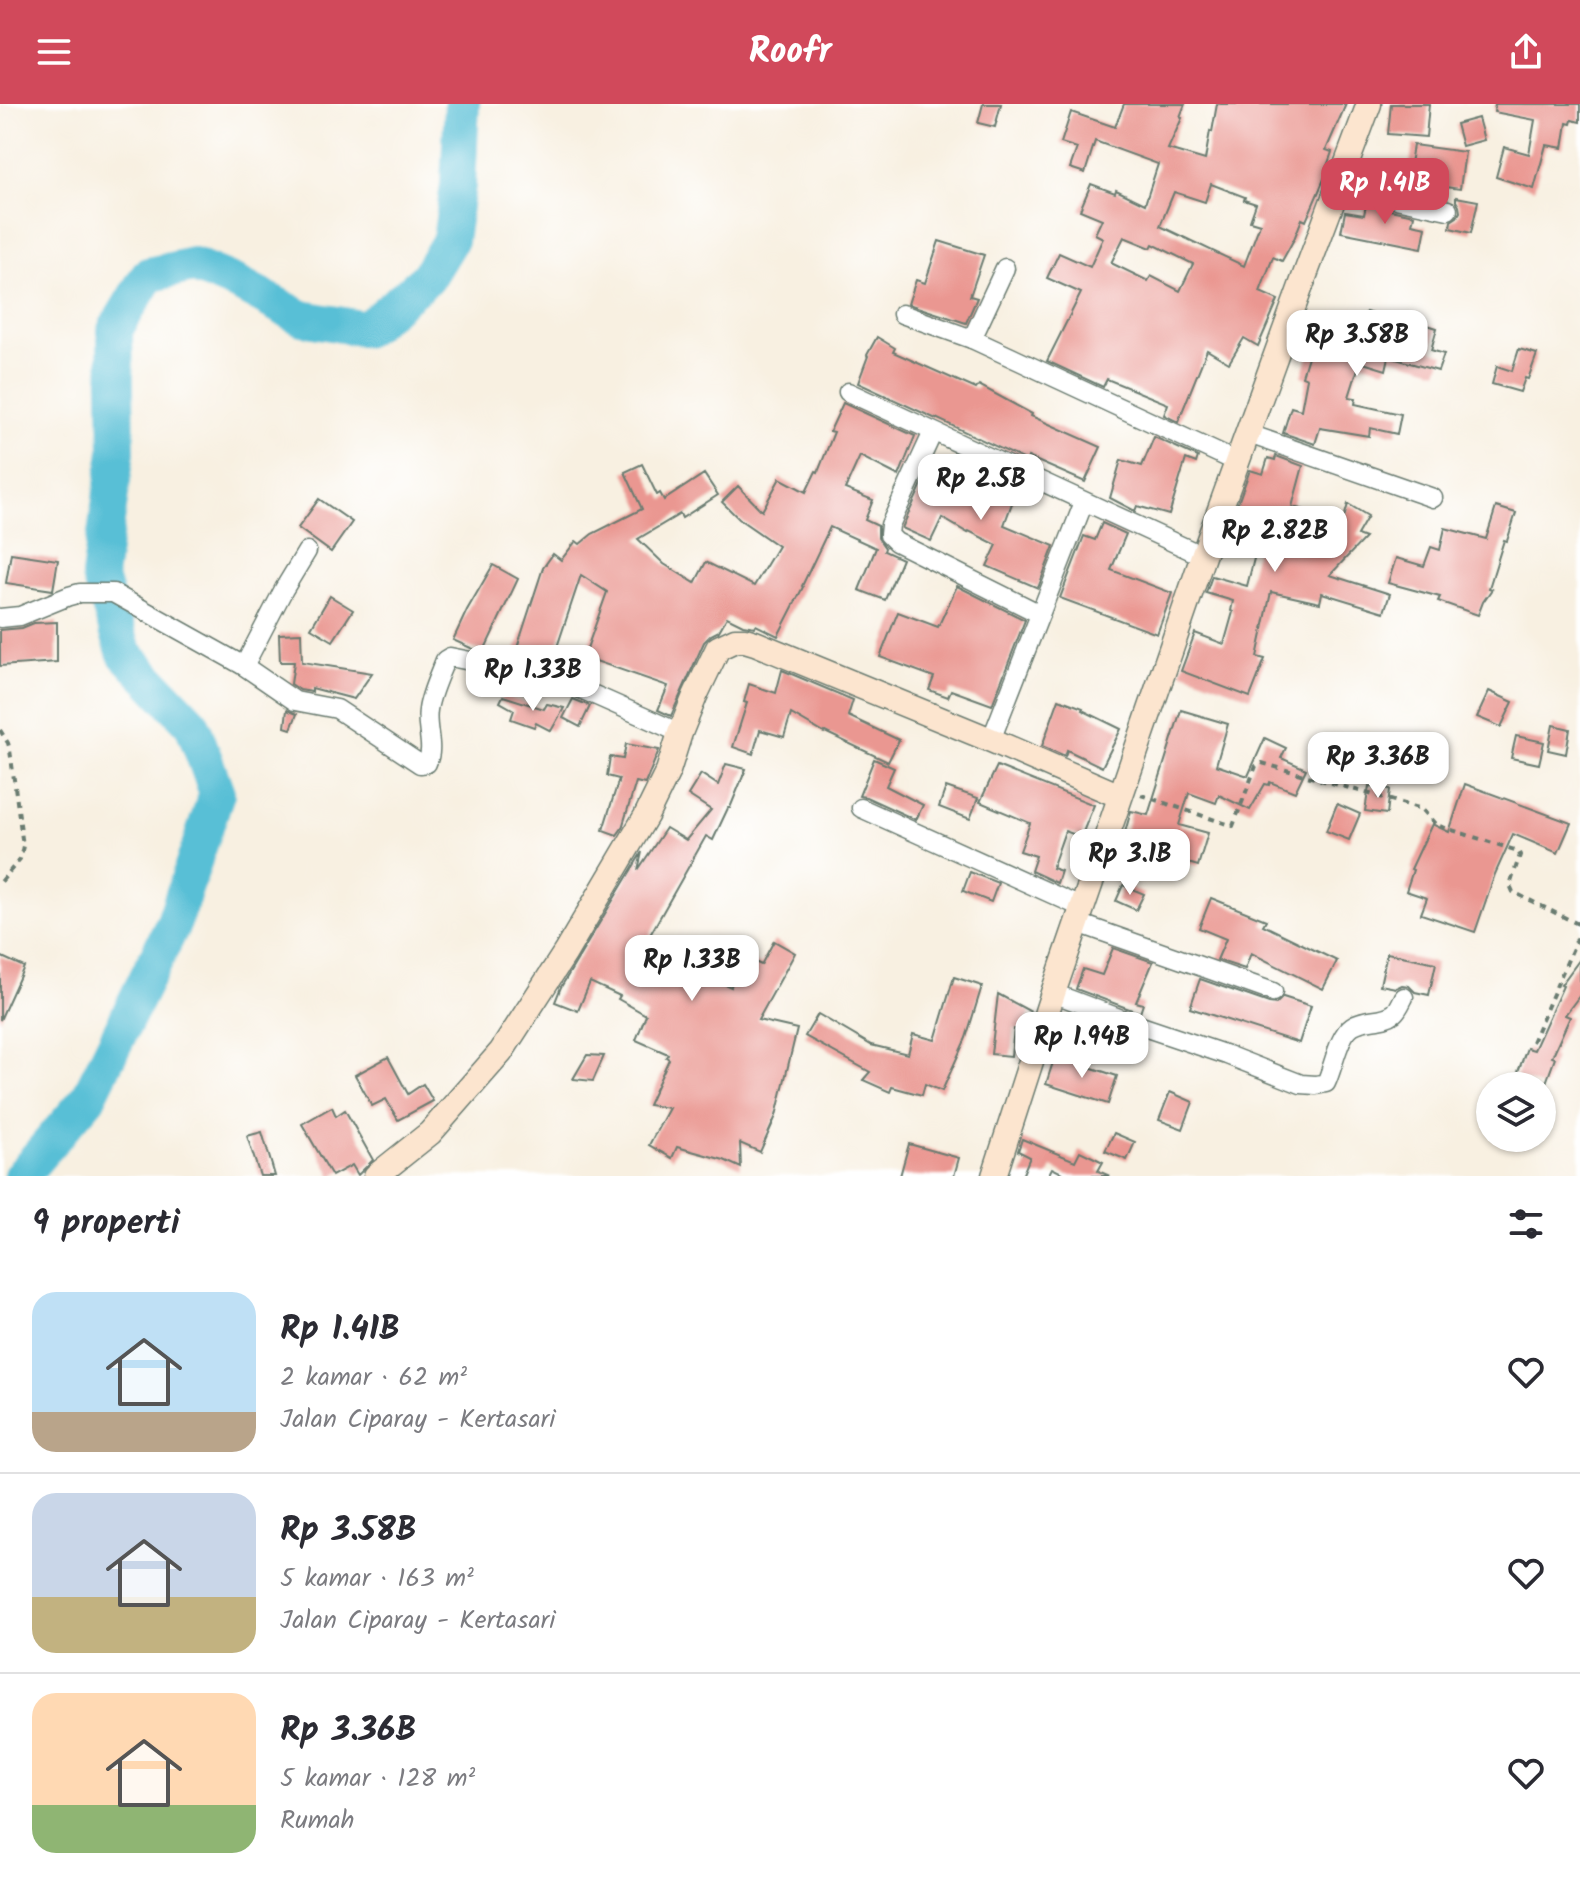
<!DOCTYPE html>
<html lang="id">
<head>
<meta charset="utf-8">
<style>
  :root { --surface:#fff; --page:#f2f2f3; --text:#2b2b33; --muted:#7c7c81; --line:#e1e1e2; --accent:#d1495b }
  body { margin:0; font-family:Kalam,sans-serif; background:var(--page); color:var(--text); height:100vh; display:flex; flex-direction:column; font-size:30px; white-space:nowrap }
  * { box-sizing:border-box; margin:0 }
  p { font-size:26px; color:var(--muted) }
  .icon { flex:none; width:44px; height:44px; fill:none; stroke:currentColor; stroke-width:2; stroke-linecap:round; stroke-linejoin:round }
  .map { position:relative; height:1072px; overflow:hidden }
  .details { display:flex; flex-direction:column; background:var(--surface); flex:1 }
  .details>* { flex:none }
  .tools { position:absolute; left:1476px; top:968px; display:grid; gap:16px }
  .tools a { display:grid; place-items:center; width:80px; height:80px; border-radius:50%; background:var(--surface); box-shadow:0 2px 6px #0004; font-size:40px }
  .price { position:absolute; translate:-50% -68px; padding:0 18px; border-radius:16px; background:#fff; color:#222; font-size:26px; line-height:52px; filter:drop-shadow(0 2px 4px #0008) }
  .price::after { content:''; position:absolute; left:50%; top:48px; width:24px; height:18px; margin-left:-12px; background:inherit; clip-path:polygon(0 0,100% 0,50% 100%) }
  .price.on { background:var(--accent); color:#fff }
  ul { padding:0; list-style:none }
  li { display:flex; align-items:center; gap:24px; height:200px; padding:0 32px }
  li+li { border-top:2px solid var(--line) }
  li span { display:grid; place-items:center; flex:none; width:224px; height:160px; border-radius:24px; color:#555 }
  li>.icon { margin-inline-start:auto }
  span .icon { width:96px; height:96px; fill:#fffc; stroke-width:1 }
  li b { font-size:34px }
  h2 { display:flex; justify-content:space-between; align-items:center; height:96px; padding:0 32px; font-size:34px }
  header { display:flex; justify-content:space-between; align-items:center; height:104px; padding:0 32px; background:var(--accent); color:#fff; font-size:36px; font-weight:700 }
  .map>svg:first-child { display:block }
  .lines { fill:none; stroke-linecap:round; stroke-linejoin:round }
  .river { stroke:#58bfd6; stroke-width:36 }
  .building { fill:#ea9791; fill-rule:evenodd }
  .street-casing { stroke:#6b7c71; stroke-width:21 }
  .secondary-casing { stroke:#6b7c71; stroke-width:27 }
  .path { stroke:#6b7c71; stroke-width:4; stroke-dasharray:6 6; stroke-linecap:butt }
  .street { stroke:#fff; stroke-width:18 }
  .secondary { stroke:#fce5cf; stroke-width:24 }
</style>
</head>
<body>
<header><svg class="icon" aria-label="menu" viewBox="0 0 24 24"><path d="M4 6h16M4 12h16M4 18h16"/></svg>Roofr<svg class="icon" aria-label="share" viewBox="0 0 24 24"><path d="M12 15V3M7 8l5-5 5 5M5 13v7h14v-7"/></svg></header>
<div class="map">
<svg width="1580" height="1072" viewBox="0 0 1580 1072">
  <rect width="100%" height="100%" fill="#fff"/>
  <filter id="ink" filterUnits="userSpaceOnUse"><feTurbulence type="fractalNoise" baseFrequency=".0125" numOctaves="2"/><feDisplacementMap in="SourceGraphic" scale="16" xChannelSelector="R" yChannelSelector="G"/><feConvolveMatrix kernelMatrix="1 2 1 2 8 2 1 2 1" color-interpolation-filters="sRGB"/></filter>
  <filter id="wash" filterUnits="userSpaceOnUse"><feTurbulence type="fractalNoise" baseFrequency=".006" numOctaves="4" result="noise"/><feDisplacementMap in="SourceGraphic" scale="32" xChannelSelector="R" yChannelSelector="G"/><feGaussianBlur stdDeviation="1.8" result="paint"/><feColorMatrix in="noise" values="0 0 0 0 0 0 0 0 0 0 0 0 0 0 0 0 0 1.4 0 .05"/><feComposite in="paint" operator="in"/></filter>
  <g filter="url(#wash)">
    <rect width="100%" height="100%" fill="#f8f0e1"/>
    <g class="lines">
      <!-- river -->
      <path class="river" d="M21,1072L88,994L174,818L217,689L192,620L125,550L99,472L117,348L115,226L148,171L193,161L239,180L302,214L366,225L427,174L450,136L458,81L462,0"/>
    </g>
    <g id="blocks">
      <!-- building -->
      <g class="building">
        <path d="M983,0H1001L995,23L978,19Z"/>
        <path d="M1124,0H1185L1180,13L1182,14L1168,45L1205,56L1210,27L1212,28L1217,0H1346L1326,46L1332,48L1326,65L1328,66L1306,117L1302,115L1294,135L1282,157L1273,153L1260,188L1278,196L1258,242L1244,234L1229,259L1207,246L1178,318L1164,311L1168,300L1107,275L1103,283L1047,257L1081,189L1047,174L1059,149L1090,163L1103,134L1095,130L1102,115L1080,106L1091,80L1115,89L1116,86L1145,100L1158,60L1095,37L1085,69L1070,64L1077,44L1061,39L1071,8L1115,23ZM1211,80L1245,93L1244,96L1256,100L1250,117L1260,120L1244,162L1160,122L1174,88L1205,98ZM1124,133L1151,144L1153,140L1193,160L1180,187L1151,172L1148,177L1111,159Z"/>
        <path d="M1391,0H1429L1426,33L1388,30Z"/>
        <path d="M1495,0H1580V18L1572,16L1571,20L1567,19L1563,44L1546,41L1534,85L1496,73L1504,43L1529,50L1535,16L1494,8Z"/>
        <path d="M1478,14L1484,36L1462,42L1456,20Z"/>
        <path d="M1413,41L1465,48L1460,85L1407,78Z"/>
        <path d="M1456,93L1478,97L1471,129L1450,124L1451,117L1457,113L1460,108L1459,102L1456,97Z"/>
        <path d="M1366,101L1414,111L1412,120L1426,123L1422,144L1341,128L1345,108L1364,111Z"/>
        <path d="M939,137L984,151L970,192L977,194L966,219L908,200L916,176L925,179Z"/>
        <path d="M1366,208L1409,222L1411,216L1437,224L1431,246L1444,250L1438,267L1389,253L1386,266L1360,258L1349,293L1356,294L1355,300L1401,310L1397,330L1370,324L1369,332L1320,324L1315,340L1283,329L1291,303L1301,306L1307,274L1302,272L1310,246L1319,249L1323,233L1356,243Z"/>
        <path d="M877,233L895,244L893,248L976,285L979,281L1032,310L1031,312L1101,343L1085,378L1028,353L1027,357L936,314V315L858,279L868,252L867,251Z"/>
        <path d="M1519,245L1537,250L1528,275L1525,274L1520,288L1492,280L1497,262L1512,267Z"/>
        <path d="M843,299L915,332L899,372L860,352L845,385L873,396L865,416L878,422V434L885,444L884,447L902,455L885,496L859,486L876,444L830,423L802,482L803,483L778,532L756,521L755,523L743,521L727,513L719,527L711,531L704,538L671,612L658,606L668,582L584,553L607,488L581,471L551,561L514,553L543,464L553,450L561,456L576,437L580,440L592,430L642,405L625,368L642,360L657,391L660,389L664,396L704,370L718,391L682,414L680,410L638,435L664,460L695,479L706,458L754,482L778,442L739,415L722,398L738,382L762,407L780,374L806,388L816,367L818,368L834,328L830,327Z"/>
        <path d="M1154,333L1198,353L1196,359L1186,355L1169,411L1137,402L1135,407L1110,394L1121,356L1142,362Z"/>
        <path d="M1276,352L1303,362L1292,403L1314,408L1309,433L1335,445L1348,400L1368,412L1357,431L1365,434L1330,471L1390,490L1384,508L1322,489L1320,499L1271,488L1257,553L1265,555L1250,593L1181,567L1195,529L1224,540L1233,508L1231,507L1233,497L1206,489L1212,472L1247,482L1259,435L1227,429L1250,366L1263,370L1268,354L1275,356Z"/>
        <path d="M987,365L1019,380L1004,421L1054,442L1038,484L987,462L997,441L969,427L968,429L942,414L931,437L902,424L928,367L978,390Z"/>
        <path d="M319,395L352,418L331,448L298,424Z"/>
        <path d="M1496,403L1516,409L1507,437L1504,436L1489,484L1492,485L1483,498L1478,511L1438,497L1440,493L1388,479L1396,454L1424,462L1431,443L1440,446L1445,424L1486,435Z"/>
        <path d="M1102,419L1126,430L1111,466L1172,489L1157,530L1060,494L1084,432L1095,436Z"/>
        <path d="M11,449L58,456L53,486L6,479Z"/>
        <path d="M493,461L518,475L484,547L473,545L453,536L467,506Z"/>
        <path d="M957,482L1025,516L992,601L951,586L948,593L929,586L934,573L880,553L898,508L938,523Z"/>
        <path d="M330,492L353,506L333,537L311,524Z"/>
        <path d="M57,518V558L0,562V526L22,524L34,519Z"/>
        <path d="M301,529L302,558L372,569L354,595L312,584V588L300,586L291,580L294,558H280L279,530Z"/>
        <path d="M782,566L853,596L848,612L899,636L888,658L825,628L824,629L791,610L784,633L760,626L753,650L733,643L747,599L744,598L749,580L776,589Z"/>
        <path d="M1489,587L1513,598L1501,623L1477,613Z"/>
        <path d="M503,592L544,605L547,600L564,604L551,627L536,619L534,623L511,615L514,606L500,598Z"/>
        <path d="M573,595L590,602L580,623L563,614Z"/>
        <path d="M1059,595L1083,604L1082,606L1121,625L1102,663L1067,646L1065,652L1042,642Z"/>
        <path d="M287,606L297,610L291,625L285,623Z"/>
        <path d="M1181,606L1228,620L1216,661L1248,672L1265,634L1286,644L1281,654L1306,665L1295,688L1270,678L1269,681L1265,680L1250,706L1219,691L1216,699L1189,689L1179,721L1208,729L1198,762L1122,739L1131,707L1148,711Z"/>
        <path d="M1553,621L1570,625L1566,650L1548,646Z"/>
        <path d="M1516,632L1544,638L1539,660L1511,654Z"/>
        <path d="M626,640L659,646L645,680L636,678L622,724L617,731L603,726L619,675L607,672L610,653L623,655Z"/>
        <path d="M874,655L894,664L886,682L923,701L916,716L866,693L859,692Z"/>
        <path d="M726,660L746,665L730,704H728L713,736L706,732L650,831L692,847L686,863L731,883L735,859L750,861L751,856L761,861L774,837L795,849L758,916L797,925L776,1012L760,1048L740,1039L741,1064L724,1056L677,1043L672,1054L649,1041L669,1004L648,1001L669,955L666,953L668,950L636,936L646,911L618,895L620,892L590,878L578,907L555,898L561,883L642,748L638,766L666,724L686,736L711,706L688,691L701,670L718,681Z"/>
        <path d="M997,662L1094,701L1081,733L1065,727L1052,764L1061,767L1057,779L1031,767L1036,752L1020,747L1030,719L980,698Z"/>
        <path d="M1465,680L1571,719L1558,749L1513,730L1495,770L1475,828L1421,810L1427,794L1406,787L1413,766L1411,765L1432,720L1449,728Z"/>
        <path d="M1369,682L1390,685L1387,710L1365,707Z"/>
        <path d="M946,683L978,694L970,715L939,703Z"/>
        <path d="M1337,700L1360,710L1349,736L1326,727Z"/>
        <path d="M970,768L998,779L991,798L963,787Z"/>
        <path d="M1123,781L1144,790L1136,806L1116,797Z"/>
        <path d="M1211,794L1266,816L1263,821L1337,857L1323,885L1251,849L1245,865L1217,856L1226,835L1199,824Z"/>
        <path d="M1113,844L1153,858L1136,898L1143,900L1140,909L1076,885L1083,865L1102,871Z"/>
        <path d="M1387,849L1436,859L1429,891L1415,888L1409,882L1402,881L1396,884L1380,881Z"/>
        <path d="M0,852L24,863L0,916Z"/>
        <path d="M1580,855V891L1565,911L1570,913L1552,953L1555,954L1544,984L1516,973L1527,944L1534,946L1563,882L1561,881Z"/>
        <path d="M954,873L982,882L966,934L942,987L925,980L922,991L892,983L890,988L863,976L870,968L805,932L818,910L871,941L908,950L913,930L935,936Z"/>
        <path d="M1200,875L1269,899L1276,900L1283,893L1311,902L1299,939L1190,904Z"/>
        <path d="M998,890L1031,908L1022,926L1014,925L1011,952L991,950Z"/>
        <path d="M587,951L604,952L593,977L573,975Z"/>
        <path d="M1055,952L1117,972L1108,1000L1046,980Z"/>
        <path d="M388,953L408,990L423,980L433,997L398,1016L386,995L372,1002L355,971Z"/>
        <path d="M1170,988L1193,998L1183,1025L1159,1016Z"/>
        <path d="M332,1003L336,1012L345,1006L373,1056L358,1071L352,1061L332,1072L302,1020Z"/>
        <path d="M262,1028L275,1072H260L247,1032Z"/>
        <path d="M1114,1029L1135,1038L1127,1056L1105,1047Z"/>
        <path d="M1022,1035L1075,1057L1080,1047L1103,1058L1098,1067L1110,1072H1068L1052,1064L1048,1072H1022L1030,1053L1018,1047Z"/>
        <path d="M909,1040L959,1054L954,1072H900Z"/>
      </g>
    </g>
  </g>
  <g filter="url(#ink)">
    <use href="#blocks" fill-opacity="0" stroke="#6b7c71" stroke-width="2"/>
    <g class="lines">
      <defs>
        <g id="street">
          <path d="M1339,83L1448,106"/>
          <path d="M902,210L972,235L1237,358"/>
          <path d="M972,235L1005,164"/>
          <path d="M848,288L1203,452"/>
          <path d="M933,328L890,421L889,431L896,438L1040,510"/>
          <path d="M1249,330L1433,394"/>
          <path d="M0,514L20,512L69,492L80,489H113L244,562L295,597L337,605L420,660L427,659C435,643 425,624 428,606C430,590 439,572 445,556L450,553L556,574L680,629"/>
          <path d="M244,562L284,485L307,447"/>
          <path d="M991,636L1084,398"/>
          <path d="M861,704L1083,804"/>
          <path d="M1078,819L1273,888"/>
          <path d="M1053,889L1132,919L1227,951L1301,980L1316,981L1326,979C1334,962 1338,932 1352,922C1365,913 1383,918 1394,909C1398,906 1402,897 1404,893"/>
        </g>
        <g id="secondary">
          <path d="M376,1072L430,1029L501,948L565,849L646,712L668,667L680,629L695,592L718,544L735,536H745L755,539L991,636L1120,692"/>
          <path d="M994,1072L1053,889L1203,452L1305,171L1369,0"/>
        </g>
      </defs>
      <!-- street casing -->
      <use href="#street" class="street-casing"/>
      <!-- secondary casing -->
      <use href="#secondary" class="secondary-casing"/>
      <!-- path -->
      <g class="path">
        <path d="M0,626L8,639L10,646L23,742L20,755L0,779"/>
        <path d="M1141,691L1233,722L1256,662L1262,659L1422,705L1436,721L1518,747L1520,751L1510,781L1513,788L1580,821"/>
        <path d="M1532,938L1580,828"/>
      </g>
      <!-- street -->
      <use href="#street" class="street"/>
      <!-- secondary -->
      <use href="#secondary" class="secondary"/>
    </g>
  </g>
</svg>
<div class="tools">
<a><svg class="icon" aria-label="layers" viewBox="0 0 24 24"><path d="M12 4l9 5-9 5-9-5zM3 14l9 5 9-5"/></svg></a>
</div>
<b class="price on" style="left:1385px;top:122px">Rp 1.41B</b>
<b class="price" style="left:1357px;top:274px">Rp 3.58B</b>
<b class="price" style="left:981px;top:418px">Rp 2.5B</b>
<b class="price" style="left:1275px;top:470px">Rp 2.82B</b>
<b class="price" style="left:533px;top:609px">Rp 1.33B</b>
<b class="price" style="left:1378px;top:696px">Rp 3.36B</b>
<b class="price" style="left:1130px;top:793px">Rp 3.1B</b>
<b class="price" style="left:692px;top:899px">Rp 1.33B</b>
<b class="price" style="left:1082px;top:976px">Rp 1.94B</b>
</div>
<section class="details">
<h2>9 properti<svg class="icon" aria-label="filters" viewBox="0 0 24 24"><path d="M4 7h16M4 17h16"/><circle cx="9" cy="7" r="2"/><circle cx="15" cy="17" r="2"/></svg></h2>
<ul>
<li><span style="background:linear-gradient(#bfe0f5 75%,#b9a48a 0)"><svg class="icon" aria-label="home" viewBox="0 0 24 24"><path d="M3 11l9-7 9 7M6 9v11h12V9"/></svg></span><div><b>Rp 1.41B</b><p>2 kamar · 62 m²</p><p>Jalan Ciparay - Kertasari</p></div><svg class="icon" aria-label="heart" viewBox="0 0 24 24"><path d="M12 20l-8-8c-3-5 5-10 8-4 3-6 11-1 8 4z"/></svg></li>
<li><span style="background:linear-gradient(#c9d6e8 65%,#c2b280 0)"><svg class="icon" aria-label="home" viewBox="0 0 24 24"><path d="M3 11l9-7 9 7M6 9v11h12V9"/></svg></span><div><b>Rp 3.58B</b><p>5 kamar · 163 m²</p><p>Jalan Ciparay - Kertasari</p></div><svg class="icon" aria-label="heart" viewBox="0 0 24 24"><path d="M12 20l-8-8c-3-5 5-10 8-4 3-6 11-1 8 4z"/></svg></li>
<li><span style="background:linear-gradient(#ffd9b3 70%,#8fb573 0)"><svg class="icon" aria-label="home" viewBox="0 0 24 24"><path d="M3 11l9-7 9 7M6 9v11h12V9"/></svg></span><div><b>Rp 3.36B</b><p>5 kamar · 128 m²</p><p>Rumah</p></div><svg class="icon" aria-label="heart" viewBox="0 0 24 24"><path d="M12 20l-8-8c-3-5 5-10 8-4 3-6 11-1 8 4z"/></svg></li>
</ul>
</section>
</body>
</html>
